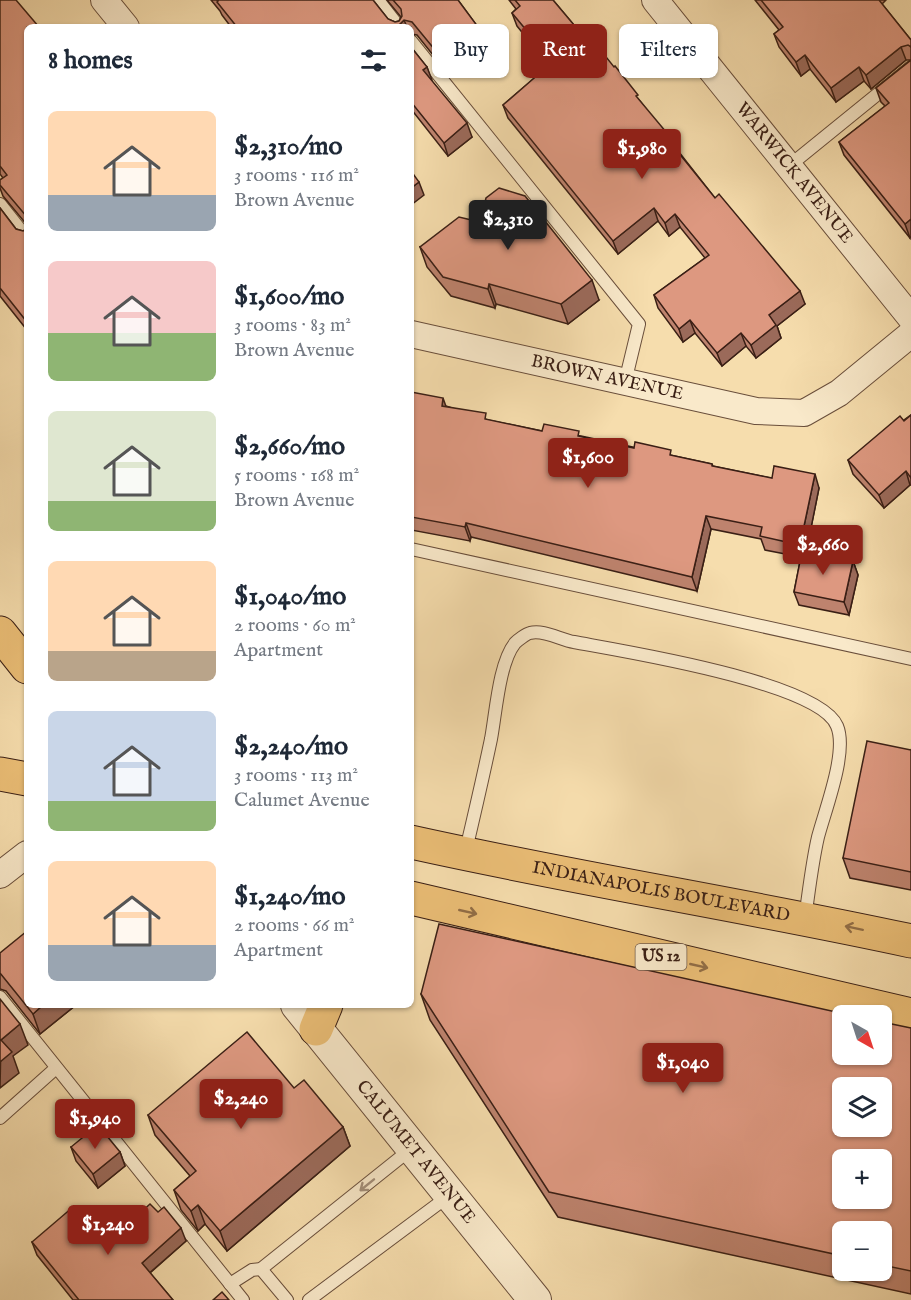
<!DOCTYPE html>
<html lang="en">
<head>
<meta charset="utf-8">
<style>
  :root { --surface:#fff; --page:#f2f2f3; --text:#1f2937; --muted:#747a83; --accent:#8f2418 }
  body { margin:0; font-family:"IM FELL English",serif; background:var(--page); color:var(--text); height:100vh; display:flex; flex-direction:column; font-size:22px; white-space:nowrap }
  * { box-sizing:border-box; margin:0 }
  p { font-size:20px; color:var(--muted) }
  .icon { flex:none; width:33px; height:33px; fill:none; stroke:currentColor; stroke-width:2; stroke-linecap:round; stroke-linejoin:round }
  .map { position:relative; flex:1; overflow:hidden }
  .sheet { position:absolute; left:24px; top:24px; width:390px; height:984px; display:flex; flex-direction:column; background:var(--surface); border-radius:9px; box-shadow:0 2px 4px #0004 }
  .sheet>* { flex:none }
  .banner { position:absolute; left:432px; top:24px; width:388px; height:54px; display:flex; gap:12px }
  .needle { width:39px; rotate:141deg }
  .buttons { position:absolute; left:832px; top:1005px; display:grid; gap:12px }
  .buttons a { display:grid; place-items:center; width:60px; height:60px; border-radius:9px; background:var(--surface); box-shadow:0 2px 4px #0004; font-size:30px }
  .price { position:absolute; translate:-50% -51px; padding:0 14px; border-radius:6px; background:var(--accent); color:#fff; font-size:20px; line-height:39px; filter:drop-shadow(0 2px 3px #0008) }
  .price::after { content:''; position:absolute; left:50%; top:36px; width:18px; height:14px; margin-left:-9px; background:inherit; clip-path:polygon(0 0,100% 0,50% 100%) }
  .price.selected { background:#222; color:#fff }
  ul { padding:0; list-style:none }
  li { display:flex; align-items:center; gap:18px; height:150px; padding:0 24px }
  li span { display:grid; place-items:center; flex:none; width:168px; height:120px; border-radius:9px; color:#555 }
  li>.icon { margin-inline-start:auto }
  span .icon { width:72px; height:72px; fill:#fffc; stroke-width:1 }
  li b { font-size:26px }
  h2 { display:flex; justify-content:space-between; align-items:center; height:72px; padding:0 24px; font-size:26px }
  .pill { padding:0 21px; border-radius:9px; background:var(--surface); box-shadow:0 2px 4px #0004; font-size:21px; line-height:54px }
  .pill.selected { background:var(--accent); color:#fff }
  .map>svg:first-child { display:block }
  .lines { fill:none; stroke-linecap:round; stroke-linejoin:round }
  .service-casing { stroke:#694e3b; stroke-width:14 }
  .minor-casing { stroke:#694e3b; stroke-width:28 }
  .tertiary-casing { stroke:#694e3b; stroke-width:34 }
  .primary-casing { stroke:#3a1f15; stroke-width:35 }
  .service { stroke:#f9e9ca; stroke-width:12 }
  .minor { stroke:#f9e9ca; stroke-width:26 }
  .tertiary { stroke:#f9e9ca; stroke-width:32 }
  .primary { stroke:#ebbe76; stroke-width:33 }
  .wall { fill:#be836e; stroke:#3a1f15; stroke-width:1.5; fill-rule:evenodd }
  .shaded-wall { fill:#9b6a5a; stroke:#3a1f15; stroke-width:1.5 }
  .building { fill:#dd9880; stroke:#3a1f15; stroke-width:1.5; fill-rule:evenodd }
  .oneway { stroke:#926e46 }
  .oneway2 { stroke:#a38e79 }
  .labels { text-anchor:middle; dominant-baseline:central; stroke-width:5; stroke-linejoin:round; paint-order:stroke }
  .shield { fill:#f9e9ca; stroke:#735c4b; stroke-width:1.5 }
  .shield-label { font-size:16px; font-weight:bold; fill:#3a1f15 }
  .street-label { font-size:18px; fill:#3a1f15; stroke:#f9e9ca }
</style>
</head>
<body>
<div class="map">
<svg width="911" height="1300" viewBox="0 0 911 1300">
  <rect width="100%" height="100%" fill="#f6ddad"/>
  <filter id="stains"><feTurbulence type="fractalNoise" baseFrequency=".00333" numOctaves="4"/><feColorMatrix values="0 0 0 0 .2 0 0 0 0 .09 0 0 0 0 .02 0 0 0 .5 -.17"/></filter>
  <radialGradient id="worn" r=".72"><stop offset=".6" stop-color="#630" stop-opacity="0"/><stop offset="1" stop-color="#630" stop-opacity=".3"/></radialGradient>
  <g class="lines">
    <defs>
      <g id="service">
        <path d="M378,0L399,27"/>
        <path d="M411,41L639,324L625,382"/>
        <path d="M789,166L911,67"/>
        <path d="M0,204L27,238"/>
        <path d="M411,549L911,659"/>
        <path d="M465,854C474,816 483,777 491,739C496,712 499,663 515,643C518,640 526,634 530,633C543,629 561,640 574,642C622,651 819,682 837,726C848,752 825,810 818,837C812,863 809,891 805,918"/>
        <path d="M0,997L243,1300"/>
        <path d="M0,1118L56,1068"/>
        <path d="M261,1269L287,1300"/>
        <path d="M230,1284L252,1270L261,1269L411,1149"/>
        <path d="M309,1300L450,1195"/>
      </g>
      <g id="minor">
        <path d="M104,0L126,27"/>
        <path id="s1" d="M655,0L911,318"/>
        <path id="s2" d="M411,334L756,411L804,413L839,393L911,334"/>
        <path d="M0,875L27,854"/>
      </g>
      <g id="tertiary">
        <path id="s3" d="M297,1005L535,1300"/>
      </g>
      <g id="primary">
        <path d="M0,633L27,667"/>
        <path d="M0,774L27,779"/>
        <path id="s4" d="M411,842C577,879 745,905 911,941"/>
        <path d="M411,898L911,1015"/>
        <path d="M316,1029L326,1005"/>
      </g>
    </defs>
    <!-- service casing -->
    <use href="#service" class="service-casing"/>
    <!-- minor casing -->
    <use href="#minor" class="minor-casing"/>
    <!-- tertiary casing -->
    <use href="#tertiary" class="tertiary-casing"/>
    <!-- primary casing -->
    <use href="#primary" class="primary-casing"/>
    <!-- service -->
    <use href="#service" class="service"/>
    <!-- minor -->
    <use href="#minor" class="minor"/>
    <!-- tertiary -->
    <use href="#tertiary" class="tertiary"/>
    <!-- primary -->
    <use href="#primary" class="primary"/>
  </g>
  <!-- wall -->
  <g class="wall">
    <path d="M0,0L27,27V225L3,196L0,188V180L3,178L0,174Z"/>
    <path d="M211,0H373L388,19L395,22L399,21L401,17L387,0H458L478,27L483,40L445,70L417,35L411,34V27H231L222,15L220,11Z"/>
    <path d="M509,0H553L579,31L640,101L675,147L715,198L805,304L777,326L781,338L756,358L746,346L722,366L695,333L683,342L658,308L654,295L705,258L680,227L669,236L658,221L618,254L508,118L503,105L546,68L542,59L543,58L517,26L512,13L516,9Z"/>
    <path d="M755,0H886L882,4L911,40V60H906L871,89L864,81L836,102L810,69L801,76L779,47L774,34L779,30Z"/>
    <path d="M411,47L427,67L431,80L472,137L448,156L411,109Z"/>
    <path d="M911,60L910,238L844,155L839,142L885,106L881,102L876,88Z"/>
    <path d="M0,208L16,229L23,231L27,229V330L0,296Z"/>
    <path d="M420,247L599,300L568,324L496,304L495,308L451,296L427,267Z"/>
    <path d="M411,392L446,406L488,420L542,431L581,436L712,464L713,466L819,488L806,552L853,561L858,575L849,615L799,605L794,592L801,557L765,550L761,539L711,529L697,591L471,537L470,541L411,530Z"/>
    <path d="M911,415V485H910L884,508L853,474L848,460Z"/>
    <path d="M911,750V890L850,878L843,858Z"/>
    <path d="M0,953L27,1005H76L40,1034L6,991L0,989Z"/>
    <path d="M421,994L911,1028V1294L558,1217L430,1020ZM843,1232H882V1270H843Z"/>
    <path d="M294,1088L343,1127L350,1146L227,1251L205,1224L198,1231L181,1210L174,1190L190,1176L155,1135L148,1115Z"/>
    <path d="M71,1147L120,1152L125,1166L98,1188L76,1161Z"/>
    <path d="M186,1241L150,1273L173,1300H73L37,1255L32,1242L105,1245Z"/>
  </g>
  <!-- shaded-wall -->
  <g class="shaded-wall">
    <path d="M404,20L407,27H399L398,26Z"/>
    <path d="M478,27L483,40L445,70L440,56Z"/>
    <path d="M901,47L906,60L871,89L866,75Z"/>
    <path d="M805,55L810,69L801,76L796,62Z"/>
    <path d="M427,67L432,80L428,83L423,70Z"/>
    <path d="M859,67L864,81L836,102L831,88Z"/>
    <path d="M467,123L472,137L448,156L444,143Z"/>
    <path d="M419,182L424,195L411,205V188Z"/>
    <path d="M654,208L658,221L618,254L613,241Z"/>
    <path d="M675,214L680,227L669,236L665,223Z"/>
    <path d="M911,219V237L910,238L905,224Z"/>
    <path d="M592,280L599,300L568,324L561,304Z"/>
    <path d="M489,284L496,304L495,308L488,289Z"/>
    <path d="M800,291L805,304L777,326L781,338L756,358L751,345L769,315Z"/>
    <path d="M690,320L695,333L683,342L679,329Z"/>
    <path d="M741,333L746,346L722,366L717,353Z"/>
    <path d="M443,398L448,412L442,406Z"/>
    <path d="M906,471L910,485L884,508L879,495Z"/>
    <path d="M815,474L819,488L805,558L800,545Z"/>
    <path d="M706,516L711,529L697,591L692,577Z"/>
    <path d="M466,523L471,537L470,541L465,527Z"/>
    <path d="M853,561L858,575L849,615L844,602Z"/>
    <path d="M43,1005H76L40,1034L33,1014Z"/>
    <path d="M20,1024L28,1045L13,1056L19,1073L0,1088L1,1040Z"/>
    <path d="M343,1127L350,1146L227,1251L220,1231Z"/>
    <path d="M120,1152L125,1166L98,1188L93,1174Z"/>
    <path d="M198,1205L205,1224L198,1231L191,1211Z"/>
    <path d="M181,1228L186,1241L146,1276L142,1263Z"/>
  </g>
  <!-- building -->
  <g class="building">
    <path d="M0,0H16L39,27H27V217L0,185V180L7,175L0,166Z"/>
    <path d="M217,0H373L388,19L395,22L399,21L402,16L401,9L393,0H458L478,27L440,56L412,22L404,20L398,26L399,27H350L348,25L346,27H237L217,2L218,1Z"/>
    <path d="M515,0H553L579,31L583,28L614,67L615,66L638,95L636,96L672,139L669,141L715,198L719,194L800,291L769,315L776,325L751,345L741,333L717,353L690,320L679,329L654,295L709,255L675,214L665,223L654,208L613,241L503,105L548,66L542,59L547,55L512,13L520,6Z"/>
    <path d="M761,0H879L911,40V47L908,45L901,47L866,75L859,67L831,88L805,55L796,62L774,34L783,27Z"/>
    <path d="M411,47L427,67L423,70L467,123L444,143L411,102Z"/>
    <path d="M911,60V219L905,224L839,142L889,103L876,88Z"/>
    <path d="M411,171L419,182L411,188Z"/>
    <path d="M499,188L525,196L592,280L561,304L489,284L488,289L443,277L420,247L459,217L480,222L486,198Z"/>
    <path d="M0,208L16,229L23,231L27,229V322L0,288Z"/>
    <path d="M411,392L443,398L442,406L486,413L485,419L542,431L544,424L579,431L578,436L634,448L635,442L671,450L670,455L712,464V466L772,478L774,466L815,474L800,545L760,536L762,527L706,516L692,577L466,523L465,527L411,517Z"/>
    <path d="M911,415V478L906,471L879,495L848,460L900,416L904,421Z"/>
    <path d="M802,551L853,561L844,602L794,592Z"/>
    <path d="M867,741L911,750V872L843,858Z"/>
    <path d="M439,924L854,1016H843V1054H882V1022L911,1028V1271L882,1265V1232H843V1256L549,1192L421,994ZM843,1088H882V1126H843ZM843,1160H882V1198H843Z"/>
    <path d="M27,931V1005H43L33,1014L0,973V953Z"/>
    <path d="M0,999L20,1024L1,1040L12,1052L0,1062Z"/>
    <path d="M247,1032L294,1088L304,1080L343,1127L220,1231L198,1205L191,1211L174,1190L196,1171L148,1115Z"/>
    <path d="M98,1125L120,1152L93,1174L71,1147Z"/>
    <path d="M150,1204L158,1212L164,1207L181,1228L142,1263L173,1300H79L32,1242L73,1207L105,1245Z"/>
    <path d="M222,1292L229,1300H213Z"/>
  </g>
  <!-- one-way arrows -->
  <defs><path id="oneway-shaft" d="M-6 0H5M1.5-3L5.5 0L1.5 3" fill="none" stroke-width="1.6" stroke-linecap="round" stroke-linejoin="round" transform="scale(1.5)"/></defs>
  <g class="oneway">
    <use href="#oneway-shaft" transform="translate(468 912) rotate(13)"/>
    <use href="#oneway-shaft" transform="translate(854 928) rotate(-168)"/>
    <use href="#oneway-shaft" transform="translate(699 966) rotate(13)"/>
  </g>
  <use class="oneway2" href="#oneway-shaft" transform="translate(367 1185) rotate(141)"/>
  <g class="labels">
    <!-- shield labels -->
    <rect class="shield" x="635.5" y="944" width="51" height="26" rx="4.5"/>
    <g class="shield-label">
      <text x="661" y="957">US 12</text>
    </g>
    <!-- street labels -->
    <g class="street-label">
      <text stroke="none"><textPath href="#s1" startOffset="222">WARWICK AVENUE</textPath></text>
      <text stroke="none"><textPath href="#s2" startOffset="201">BROWN AVENUE</textPath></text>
      <text stroke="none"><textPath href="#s4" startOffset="255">INDIANAPOLIS BOULEVARD</textPath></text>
      <text stroke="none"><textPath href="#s3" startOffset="189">CALUMET AVENUE</textPath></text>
    </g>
  </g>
  <rect width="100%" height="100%" filter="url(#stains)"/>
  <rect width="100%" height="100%" fill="url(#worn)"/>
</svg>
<div class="buttons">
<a><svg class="needle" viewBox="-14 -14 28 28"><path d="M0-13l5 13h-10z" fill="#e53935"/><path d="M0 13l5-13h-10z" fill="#747a83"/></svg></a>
<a><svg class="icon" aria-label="layers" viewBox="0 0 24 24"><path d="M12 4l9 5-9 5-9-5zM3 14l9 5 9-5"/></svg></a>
<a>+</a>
<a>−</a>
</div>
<b class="price" style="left:642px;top:180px">$1,980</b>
<b class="price selected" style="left:508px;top:251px">$2,310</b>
<b class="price" style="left:588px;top:489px">$1,600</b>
<b class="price" style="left:823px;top:576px">$2,660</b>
<b class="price" style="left:683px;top:1094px">$1,040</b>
<b class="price" style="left:241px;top:1130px">$2,240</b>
<b class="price" style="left:95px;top:1150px">$1,940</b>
<b class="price" style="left:108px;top:1256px">$1,240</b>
<div class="banner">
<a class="pill">Buy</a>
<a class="pill selected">Rent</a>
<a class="pill">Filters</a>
</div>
<section class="sheet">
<h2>8 homes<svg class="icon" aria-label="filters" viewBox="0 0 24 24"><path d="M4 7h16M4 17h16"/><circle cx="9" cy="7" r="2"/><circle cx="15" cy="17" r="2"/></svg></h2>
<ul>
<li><span style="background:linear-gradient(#ffd9b3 70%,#9aa5b1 0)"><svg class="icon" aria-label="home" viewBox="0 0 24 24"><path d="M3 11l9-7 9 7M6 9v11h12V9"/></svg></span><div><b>$2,310/mo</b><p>3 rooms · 116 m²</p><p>Brown Avenue</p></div></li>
<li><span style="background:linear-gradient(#f6c9c9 60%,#8fb573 0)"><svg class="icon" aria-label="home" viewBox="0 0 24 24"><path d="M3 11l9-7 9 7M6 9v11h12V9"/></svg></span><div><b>$1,600/mo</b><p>3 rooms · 83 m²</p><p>Brown Avenue</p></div></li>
<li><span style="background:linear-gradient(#dfe7d0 75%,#8fb573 0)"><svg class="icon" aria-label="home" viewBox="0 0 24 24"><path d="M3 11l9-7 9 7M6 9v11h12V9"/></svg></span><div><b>$2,660/mo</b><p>5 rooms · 168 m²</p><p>Brown Avenue</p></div></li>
<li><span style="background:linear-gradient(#ffd9b3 75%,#b9a48a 0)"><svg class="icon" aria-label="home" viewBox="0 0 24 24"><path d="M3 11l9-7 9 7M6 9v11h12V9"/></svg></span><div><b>$1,040/mo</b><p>2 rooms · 60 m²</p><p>Apartment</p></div></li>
<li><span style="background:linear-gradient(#c9d6e8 75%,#8fb573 0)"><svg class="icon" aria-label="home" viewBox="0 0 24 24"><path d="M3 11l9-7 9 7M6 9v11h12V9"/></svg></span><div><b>$2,240/mo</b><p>3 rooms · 113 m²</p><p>Calumet Avenue</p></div></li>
<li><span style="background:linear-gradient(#ffd9b3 70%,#9aa5b1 0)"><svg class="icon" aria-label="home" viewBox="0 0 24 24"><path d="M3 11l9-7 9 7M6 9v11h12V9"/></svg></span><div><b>$1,240/mo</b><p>2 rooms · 66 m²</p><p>Apartment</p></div></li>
</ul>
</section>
</div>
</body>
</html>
